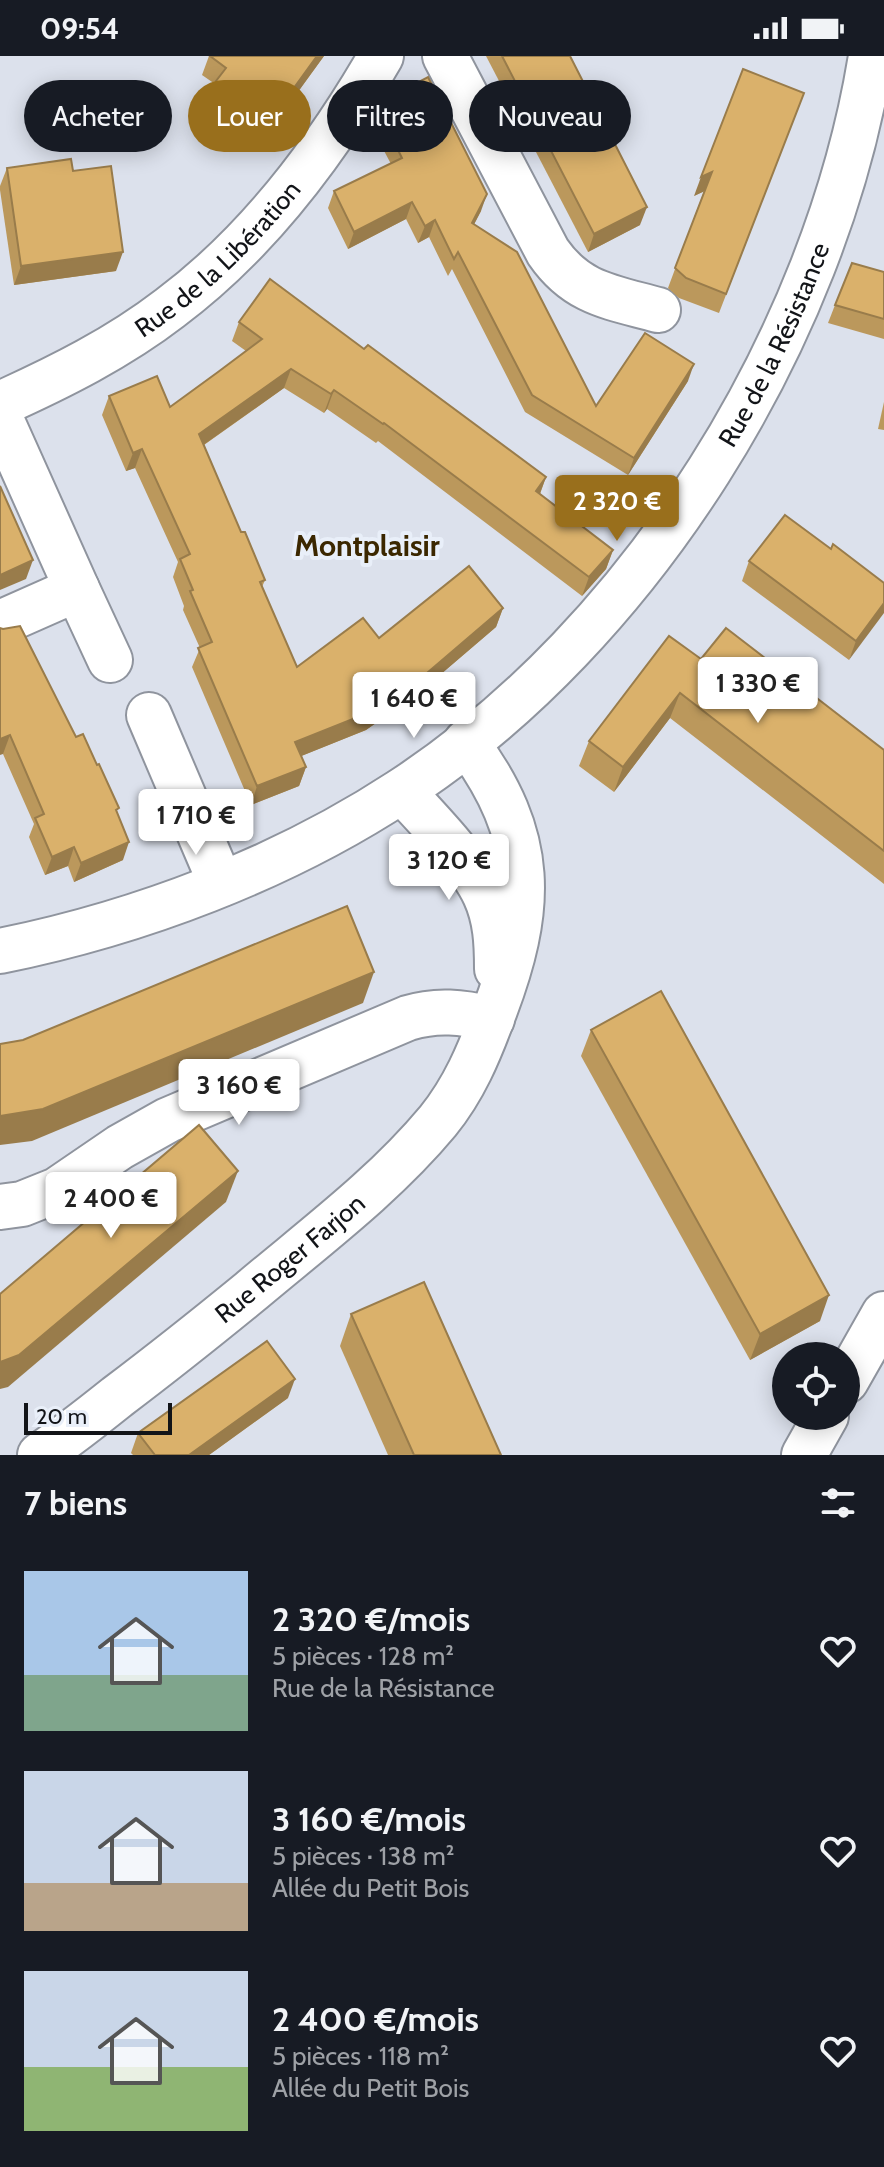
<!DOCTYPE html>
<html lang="fr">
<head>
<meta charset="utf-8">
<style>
  :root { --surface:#171b24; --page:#20242c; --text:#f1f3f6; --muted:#9ea1a6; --accent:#996f1c }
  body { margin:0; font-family:Cabin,sans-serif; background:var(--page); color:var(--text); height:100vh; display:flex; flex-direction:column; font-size:30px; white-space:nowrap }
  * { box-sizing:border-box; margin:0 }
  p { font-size:26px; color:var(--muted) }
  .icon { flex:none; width:44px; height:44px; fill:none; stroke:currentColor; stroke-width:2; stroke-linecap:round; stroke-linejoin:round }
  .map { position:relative; height:1399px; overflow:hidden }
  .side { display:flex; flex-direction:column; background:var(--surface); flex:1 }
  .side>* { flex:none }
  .hud { position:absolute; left:24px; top:24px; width:836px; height:72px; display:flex; gap:16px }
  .buttons { position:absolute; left:772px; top:1286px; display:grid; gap:16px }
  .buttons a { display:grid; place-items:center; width:88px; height:88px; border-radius:50%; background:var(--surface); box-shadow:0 4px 20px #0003; font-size:40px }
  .scale { position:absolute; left:24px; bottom:20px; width:148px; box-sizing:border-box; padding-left:8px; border:4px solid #121418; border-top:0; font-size:22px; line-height:28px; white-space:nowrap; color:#121418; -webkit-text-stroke:6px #e9eff9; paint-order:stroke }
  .price { position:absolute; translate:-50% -68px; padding:0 18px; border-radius:8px; background:#fff; color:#222; font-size:26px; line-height:52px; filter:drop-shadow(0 2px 4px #0008) }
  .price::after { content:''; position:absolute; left:50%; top:48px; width:24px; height:18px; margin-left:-12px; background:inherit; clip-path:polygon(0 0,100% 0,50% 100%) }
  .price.on { background:var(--accent); color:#fff }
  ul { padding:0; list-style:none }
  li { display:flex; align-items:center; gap:24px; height:200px; padding:0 24px }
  li span { display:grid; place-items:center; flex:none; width:224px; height:160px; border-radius:0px; color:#555 }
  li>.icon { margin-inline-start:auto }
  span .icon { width:96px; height:96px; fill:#fffc; stroke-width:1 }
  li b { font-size:34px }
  h2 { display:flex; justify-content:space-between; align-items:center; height:96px; padding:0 24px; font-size:34px }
  .tag { padding:0 28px; border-radius:36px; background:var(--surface); box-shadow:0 4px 20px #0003; font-size:28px; line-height:72px }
  .tag.on { background:var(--accent); color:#fff }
  .status { display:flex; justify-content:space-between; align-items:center; height:56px; padding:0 40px; background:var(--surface); direction:ltr }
  .status svg { height:22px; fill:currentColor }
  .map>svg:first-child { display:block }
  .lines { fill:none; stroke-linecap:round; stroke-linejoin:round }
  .minor-casing { stroke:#8f949e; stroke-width:48 }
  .minor { stroke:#fff; stroke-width:44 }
  .wall { fill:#bb985c }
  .shaded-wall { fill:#997c4b }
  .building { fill:#dab16b; stroke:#997c4b; stroke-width:2 }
  .labels { text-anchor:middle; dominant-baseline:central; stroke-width:8; stroke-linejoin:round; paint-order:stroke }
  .street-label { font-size:26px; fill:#121418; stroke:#e9eff9 }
  .quarter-label { font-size:30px; font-weight:bold; fill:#3b2700; stroke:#e9eff9 }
</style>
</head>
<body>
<div class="status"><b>09:54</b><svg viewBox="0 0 49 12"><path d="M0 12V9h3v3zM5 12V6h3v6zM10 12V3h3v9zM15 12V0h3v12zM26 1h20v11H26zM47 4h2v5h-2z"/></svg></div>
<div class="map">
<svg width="884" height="1399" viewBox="0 0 884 1399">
  <rect width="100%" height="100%" fill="#dce1ec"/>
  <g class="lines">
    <defs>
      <g id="minor">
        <path d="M445,0L548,196C577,238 611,241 658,254"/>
        <path id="s1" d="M0,348C60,321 118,292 170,252C257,187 327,94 381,0"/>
        <path d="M0,361L77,533"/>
        <path d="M0,567L77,533L110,604"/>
        <path d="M149,659L221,828"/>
        <path d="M402,735C427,762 470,806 485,839C496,863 497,887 497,913"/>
        <path id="s2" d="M0,895C139,867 282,813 401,735C641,579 826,281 871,0"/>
        <path d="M0,1151L22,1148L57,1134L120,1091L168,1064L408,962C437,953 462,956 492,963"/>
        <path d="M846,1325L884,1258"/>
        <path id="s3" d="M40,1399C67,1381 92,1361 117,1341C162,1307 206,1272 250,1236C314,1182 384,1130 438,1065C464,1033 479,997 493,959C534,852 537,781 466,686"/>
        <path d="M804,1399L826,1360"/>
      </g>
    </defs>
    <!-- minor casing -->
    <use href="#minor" class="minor-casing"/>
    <!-- minor -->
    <use href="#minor" class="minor"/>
  </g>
  <!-- wall -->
  <g class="wall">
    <path d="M209,0H324L263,84L209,45L215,28L202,19Z"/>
    <path d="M486,0H570L640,169L588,196Z"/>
    <path d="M804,37L719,257L679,242L668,232L704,135L694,140Z"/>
    <path d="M390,41L481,155L474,168L596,350L688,325L628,419L525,356L452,213L448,220L429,181L418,187L406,163L348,193L328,152L334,135L391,108L382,91L388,74L391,73L384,58Z"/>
    <path d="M7,112L73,115L116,215L14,229L0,134V130Z"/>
    <path d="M884,216V283L828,267L835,249Z"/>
    <path d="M239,266L364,293L546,421L540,438L613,494L606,513L582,540L378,385L376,387L327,353L324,357L284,332L204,389L241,476L265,524L262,531L297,611L379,582L503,552L496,571L420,636L366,674L301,700L306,711L299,730L251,749L192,611L200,592L183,554L184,550L173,521L178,506L135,412L126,415L102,359L109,340L170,351L246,295L232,285Z"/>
    <path d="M884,346V374L878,373Z"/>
    <path d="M831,493L884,527L849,604L742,525L749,505Z"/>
    <path d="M0,572L76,681L117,758L123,804L74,826L68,810L45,819L29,781L34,768L3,698Z"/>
    <path d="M701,603L884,694V828L670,662L614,736L579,710L589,685Z"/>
    <path d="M591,974L820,1265L750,1304L581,1000Z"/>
    <path d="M351,1258L501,1399H388L340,1290Z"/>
    <path d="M288,1342L209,1399H133L131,1397L138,1377Z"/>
  </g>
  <!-- shaded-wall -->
  <g class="shaded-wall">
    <path d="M317,0H324L263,84L270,65Z"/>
    <path d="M712,116L705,135L694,140L701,121Z"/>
    <path d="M487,138L481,155L466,184L472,167Z"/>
    <path d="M412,146L406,163L348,193L354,176Z"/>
    <path d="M647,151L640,169L588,196L594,178Z"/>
    <path d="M435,164L429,181L418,187L425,170Z"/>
    <path d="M123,196L116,215L14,229L21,210Z"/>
    <path d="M694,308L688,325L628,419L634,402Z"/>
    <path d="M291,313L284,332L192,397L199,378Z"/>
    <path d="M334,334L327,353L324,357L331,338Z"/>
    <path d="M142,393L135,412L126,415L133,397Z"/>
    <path d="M546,421L539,440L536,435Z"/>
    <path d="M613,494L606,513L582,540L589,521Z"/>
    <path d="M33,504L26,523L0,534V519Z"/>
    <path d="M884,547V557L849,604L856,585Z"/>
    <path d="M503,552L496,571L420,636L366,674L289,705L295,686Z"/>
    <path d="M680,637L670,662L614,736L623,711Z"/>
    <path d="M10,679L3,698L0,699V683Z"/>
    <path d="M306,711L299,730L251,749L257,730Z"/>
    <path d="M129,786L123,804L74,826L81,807Z"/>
    <path d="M74,791L68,810L45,819L52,801Z"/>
    <path d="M374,916L363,947L32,1085L0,1089V1060Z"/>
    <path d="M238,1115L226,1146L8,1331L0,1333V1306Z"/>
    <path d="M829,1239L820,1265L750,1304L760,1278Z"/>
    <path d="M295,1323L288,1342L209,1399H189Z"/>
  </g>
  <!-- building -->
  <g class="building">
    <path d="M210,0H317L270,65L216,25L226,12Z"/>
    <path d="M502,0H570L647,151L594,178Z"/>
    <path d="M743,13L804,37L726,238L686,222L675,212L712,116L701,121Z"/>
    <path d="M428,21L487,138L472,167L517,196L596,350L645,277L694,308L634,402L532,339L458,196L454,203L435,164L425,170L412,146L354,176L334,135L402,102L388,74L403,67L390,41Z"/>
    <path d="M71,103L73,115L111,110L123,196L21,210L7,112Z"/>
    <path d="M852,207L884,216V263L835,249Z"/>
    <path d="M270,223L364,293L368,289L546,421L536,435L613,494L589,521L384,367L383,368L334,334L331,338L291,313L199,378L241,476H245L265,524L260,526L297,611L363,562L379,582L469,510L503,552L427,617L373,655L295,686L306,711L257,730L198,592L212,586L190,535L193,534L180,503L190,498L142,393L133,397L109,340L157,320L170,351L218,316L262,283L239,266Z"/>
    <path d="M0,430L33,504L0,519Z"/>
    <path d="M785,459L831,493L833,488L884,527V547L856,585L749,505Z"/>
    <path d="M20,570L76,681L83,678L97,709L99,708L119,752L116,754L129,786L81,807L74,791L52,801L35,762L44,758L10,679L0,683V572L3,573Z"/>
    <path d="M726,572L884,694V795L680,637L623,711L589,685L669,580L701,603Z"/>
    <path d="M347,850L374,916L43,1053L0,1060V988L23,984Z"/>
    <path d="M661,935L829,1239L760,1278L591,974Z"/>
    <path d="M199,1069L238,1115L19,1299L0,1306V1238Z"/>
    <path d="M424,1226L501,1399H414L351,1258Z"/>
    <path d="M267,1285L295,1323L189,1399H155L138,1377Z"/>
  </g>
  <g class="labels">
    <!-- street labels -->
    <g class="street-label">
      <text stroke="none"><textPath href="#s1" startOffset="264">Rue de la Libération</textPath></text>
      <text stroke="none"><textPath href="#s2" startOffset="1024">Rue de la Résistance</textPath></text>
      <text stroke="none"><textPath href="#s3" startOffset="318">Rue Roger Farjon</textPath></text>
    </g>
    <!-- quarter labels -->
    <g class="quarter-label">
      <text x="367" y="489">Montplaisir</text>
    </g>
  </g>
</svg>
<div class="buttons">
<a><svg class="icon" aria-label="locate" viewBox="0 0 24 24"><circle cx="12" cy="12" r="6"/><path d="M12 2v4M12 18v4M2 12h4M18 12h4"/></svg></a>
</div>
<div class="scale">20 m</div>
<b class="price on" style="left:617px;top:487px">2 320 €</b>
<b class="price" style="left:758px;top:669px">1 330 €</b>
<b class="price" style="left:414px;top:684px">1 640 €</b>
<b class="price" style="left:196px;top:801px">1 710 €</b>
<b class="price" style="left:449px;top:846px">3 120 €</b>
<b class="price" style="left:239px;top:1071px">3 160 €</b>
<b class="price" style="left:111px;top:1184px">2 400 €</b>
<div class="hud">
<a class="tag">Acheter</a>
<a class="tag on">Louer</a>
<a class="tag">Filtres</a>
<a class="tag">Nouveau</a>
</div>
</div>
<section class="side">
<h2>7 biens<svg class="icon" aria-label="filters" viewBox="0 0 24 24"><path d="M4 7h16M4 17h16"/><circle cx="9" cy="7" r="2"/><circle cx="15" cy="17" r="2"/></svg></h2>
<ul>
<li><span style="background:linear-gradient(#a9c7e8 65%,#7fa58c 0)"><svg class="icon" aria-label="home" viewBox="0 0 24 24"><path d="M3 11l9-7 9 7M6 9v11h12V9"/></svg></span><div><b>2 320 €/mois</b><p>5 pièces · 128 m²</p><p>Rue de la Résistance</p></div><svg class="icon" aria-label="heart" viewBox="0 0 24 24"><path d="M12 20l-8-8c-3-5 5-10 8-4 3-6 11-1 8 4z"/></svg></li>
<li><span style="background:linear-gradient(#c9d6e8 70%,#b9a48a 0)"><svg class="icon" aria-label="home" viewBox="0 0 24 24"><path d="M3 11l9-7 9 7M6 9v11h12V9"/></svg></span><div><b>3 160 €/mois</b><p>5 pièces · 138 m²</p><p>Allée du Petit Bois</p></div><svg class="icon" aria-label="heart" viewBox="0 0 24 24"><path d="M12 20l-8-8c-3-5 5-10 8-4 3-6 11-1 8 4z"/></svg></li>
<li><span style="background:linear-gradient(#c9d6e8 60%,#8fb573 0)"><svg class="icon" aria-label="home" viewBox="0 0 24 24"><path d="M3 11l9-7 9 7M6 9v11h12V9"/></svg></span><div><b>2 400 €/mois</b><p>5 pièces · 118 m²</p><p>Allée du Petit Bois</p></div><svg class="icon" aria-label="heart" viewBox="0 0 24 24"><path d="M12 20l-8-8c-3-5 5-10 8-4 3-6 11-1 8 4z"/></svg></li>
</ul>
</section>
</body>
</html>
